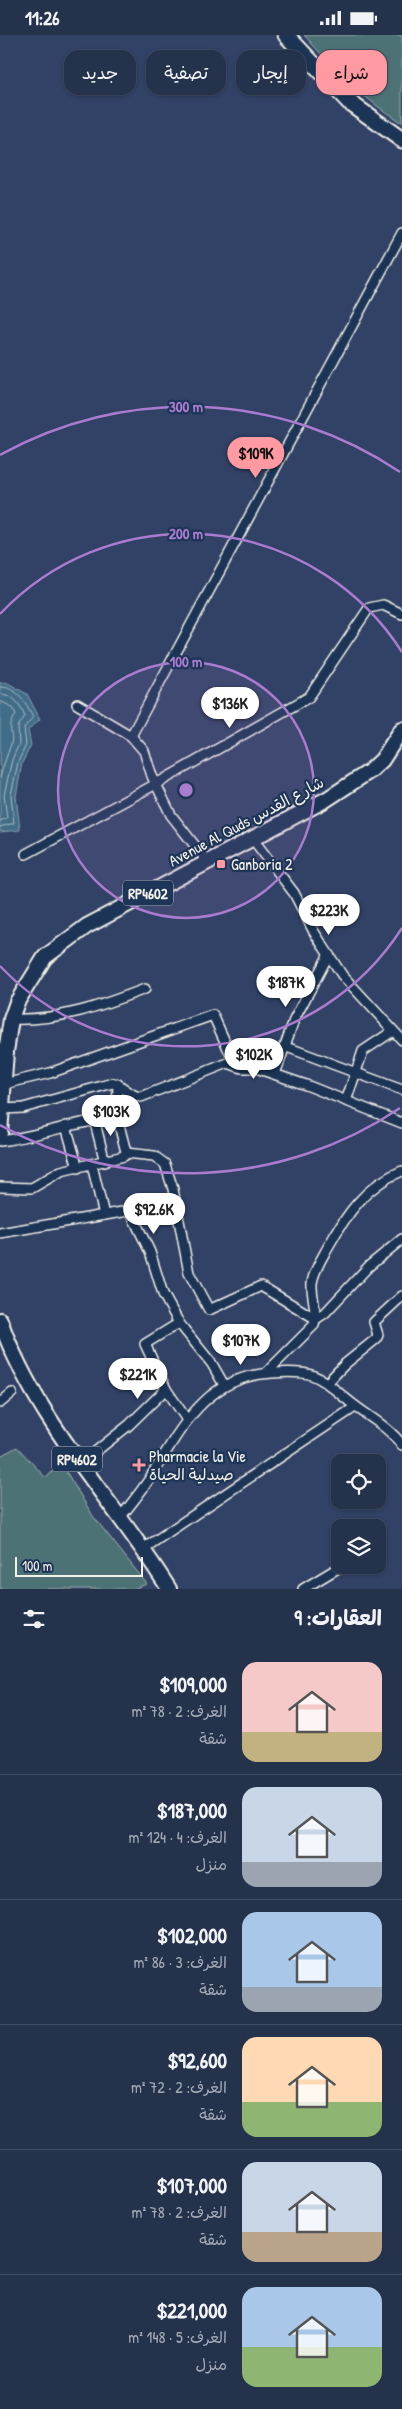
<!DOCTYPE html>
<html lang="ar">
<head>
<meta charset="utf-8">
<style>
  :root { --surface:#25324c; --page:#2d3a53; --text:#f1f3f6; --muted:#a3aab5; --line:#424d64; --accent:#ff9aa2 }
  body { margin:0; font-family:"Patrick Hand","Playpen Sans Arabic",sans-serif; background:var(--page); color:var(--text); direction:rtl; height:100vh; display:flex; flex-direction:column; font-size:19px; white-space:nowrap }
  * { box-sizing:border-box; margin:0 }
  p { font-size:16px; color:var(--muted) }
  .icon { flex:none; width:28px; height:28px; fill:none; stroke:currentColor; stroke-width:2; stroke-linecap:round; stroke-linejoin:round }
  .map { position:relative; height:1554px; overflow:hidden; direction:ltr }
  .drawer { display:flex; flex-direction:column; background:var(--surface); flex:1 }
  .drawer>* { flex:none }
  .top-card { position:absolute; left:15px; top:15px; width:372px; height:45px; direction:rtl; display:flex; gap:10px }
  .tools { position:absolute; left:331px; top:1419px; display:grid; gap:10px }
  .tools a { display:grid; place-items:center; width:55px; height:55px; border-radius:10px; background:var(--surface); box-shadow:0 1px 4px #0004,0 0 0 1px var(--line); font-size:25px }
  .scale { position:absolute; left:15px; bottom:12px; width:128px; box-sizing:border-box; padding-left:5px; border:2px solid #f4f1e8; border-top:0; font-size:14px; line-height:18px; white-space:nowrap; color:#f4f1e8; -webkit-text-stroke:4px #1d3557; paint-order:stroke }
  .price { position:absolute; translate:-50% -42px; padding:0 11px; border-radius:18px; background:#fff; color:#222; font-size:16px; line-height:32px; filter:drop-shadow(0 1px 2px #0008) }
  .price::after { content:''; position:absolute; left:50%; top:30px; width:15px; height:11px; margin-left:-8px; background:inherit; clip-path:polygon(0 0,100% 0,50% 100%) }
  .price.on { background:var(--accent); color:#111 }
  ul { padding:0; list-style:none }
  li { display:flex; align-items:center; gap:15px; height:125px; padding:0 20px }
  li+li { border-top:1px solid var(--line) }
  li span { display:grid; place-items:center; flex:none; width:140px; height:100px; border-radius:15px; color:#555 }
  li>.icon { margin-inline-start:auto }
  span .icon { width:60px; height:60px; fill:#fffc; stroke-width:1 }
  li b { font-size:21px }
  h2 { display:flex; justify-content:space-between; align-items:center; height:60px; padding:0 20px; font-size:21px }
  .tag { padding:0 18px; border-radius:15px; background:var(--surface); box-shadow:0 1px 4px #0004,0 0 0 1px var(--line); font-size:18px; line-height:45px }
  .tag.on { background:var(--accent); color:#111 }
  .status { display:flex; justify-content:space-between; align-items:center; height:35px; padding:0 25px; background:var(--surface); direction:ltr }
  .status svg { height:14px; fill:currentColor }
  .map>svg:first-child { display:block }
  .green { fill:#4e7274; stroke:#a1b2ae }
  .water { fill:#426d89; stroke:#89a2af }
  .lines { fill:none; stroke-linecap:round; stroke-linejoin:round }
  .shore { stroke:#adbcc2; stroke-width:1 }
  .minor-casing { stroke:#f4f1e8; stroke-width:12 }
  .primary-casing { stroke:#f4f1e8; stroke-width:18 }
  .trunk-casing { stroke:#f4f1e8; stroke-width:19 }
  .minor { stroke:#1d3557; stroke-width:9 }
  .primary { stroke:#1d3557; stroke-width:14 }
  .trunk { stroke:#1d3557; stroke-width:15 }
  .ring { fill:none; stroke:#ab7bcf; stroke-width:2.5 }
  .poi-dot { fill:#ff9aa2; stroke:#1d3557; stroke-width:2 }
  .labels { text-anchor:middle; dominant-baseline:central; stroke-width:4.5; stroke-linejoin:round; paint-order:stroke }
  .shield { fill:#1d3557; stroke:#b4b9bc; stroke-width:1 }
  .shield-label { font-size:15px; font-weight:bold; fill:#f4f1e8 }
  .street-label { font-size:16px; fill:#f4f1e8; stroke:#1d3557 }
  .poi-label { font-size:16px; fill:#f4f1e8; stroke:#1d3557; text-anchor:start }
  .centre { fill:#ab7bcf; stroke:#1d3557; stroke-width:2.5 }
  .ring-label { font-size:15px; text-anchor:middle; font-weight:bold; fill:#ab7bcf; stroke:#1d3557; stroke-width:4.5; stroke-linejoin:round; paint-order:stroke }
</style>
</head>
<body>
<div class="status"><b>11:26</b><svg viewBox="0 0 49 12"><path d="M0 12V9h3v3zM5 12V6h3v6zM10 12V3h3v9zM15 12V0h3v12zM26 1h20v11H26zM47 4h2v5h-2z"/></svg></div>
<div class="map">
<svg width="402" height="1554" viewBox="0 0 402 1554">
  <rect width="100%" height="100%" fill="#314266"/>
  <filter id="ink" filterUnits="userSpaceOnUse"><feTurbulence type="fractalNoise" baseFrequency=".02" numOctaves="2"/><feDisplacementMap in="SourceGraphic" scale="10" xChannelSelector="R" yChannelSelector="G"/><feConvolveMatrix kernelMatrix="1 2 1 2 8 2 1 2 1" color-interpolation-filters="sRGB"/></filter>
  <g filter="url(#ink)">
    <!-- green -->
    <g class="green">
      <path d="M304,0H402V88C363,64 334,34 304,0Z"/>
      <path d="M17,1412L46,1443L61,1428L93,1481L147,1549L133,1554H0V1421Z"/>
    </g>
    <!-- water -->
    <path class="water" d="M6,647L27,659L40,684L28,695L31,710L22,728L16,761L20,795L0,797V648Z"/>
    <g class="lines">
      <!-- shore -->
      <g class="shore">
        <path d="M0,652C17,651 27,669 33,682L24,693L26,710L18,727L11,760L14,788L0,792"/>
        <path d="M0,659C13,659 21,670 25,681L18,692L19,709L12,725L4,760L7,783L0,786"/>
        <path d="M0,666L12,672L16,679C6,695 14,697 11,709C7,721 3,731 0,743"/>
      </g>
      <defs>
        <g id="minor">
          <path d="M77,669L131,701L144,716L152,741L171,780L207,826"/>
          <path d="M131,701L402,198"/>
          <path d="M252,803L294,858L314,897L342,940L402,1005"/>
          <path d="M26,819L156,749L309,662L369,573L383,570L402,579"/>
          <path d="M11,984C60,986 100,971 145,954"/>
          <path d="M284,1011L402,1055"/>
          <path d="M275,1039L294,985L328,921"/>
          <path d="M4,1049L50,1038L213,980L235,1029"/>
          <path d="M346,1066L363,1016L393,996"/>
          <path d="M2,1074L23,1073L113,1048C124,1050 130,1062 141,1062L228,1028L242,1033H256L306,1050L402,1088"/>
          <path d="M94,1084L105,1127"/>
          <path d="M66,1091L78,1133"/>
          <path d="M0,1106C40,1101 77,1086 117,1082"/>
          <path d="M126,1118L154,1121L165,1129L173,1154L189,1238L209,1275L261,1251L316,1284L325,1278L369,1231L402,1204"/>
          <path d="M92,1130L104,1180"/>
          <path d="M0,1152L32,1153L61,1136L124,1121L126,1117L117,1082L118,1049"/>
          <path d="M0,1198L128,1176L131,1178L150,1217L163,1259L179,1288L145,1309L166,1354"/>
          <path d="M179,1288L212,1329L224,1350"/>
          <path d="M266,1338L314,1290C318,1276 311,1262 312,1248C314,1235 322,1223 328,1212C346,1180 366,1150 402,1136"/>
          <path d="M327,1348L345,1329L376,1304L378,1300L374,1287L402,1261"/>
          <path d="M0,1368L12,1358"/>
          <path d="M80,1429L129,1390L166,1354L187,1385"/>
          <path d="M120,1483C130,1470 141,1457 150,1443C181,1394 205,1341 272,1338C316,1335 317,1340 350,1367C367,1381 388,1391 402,1410"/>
          <path d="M143,1514L355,1372"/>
          <path d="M303,1554L343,1530"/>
        </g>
        <g id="primary">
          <path d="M0,1098L6,1017L11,984L17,967L45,922L87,891L327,764L370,736L382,725L402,694"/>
          <path d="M0,1285C35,1386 114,1465 169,1554"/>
        </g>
        <path id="trunk" d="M286,0L349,67L402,105"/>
      </defs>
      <!-- minor casing -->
      <use href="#minor" class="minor-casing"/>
      <!-- primary casing -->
      <use href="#primary" class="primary-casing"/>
      <!-- trunk casing -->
      <use href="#trunk" class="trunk-casing"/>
      <!-- minor -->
      <use href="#minor" class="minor"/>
      <!-- primary -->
      <use href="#primary" class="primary"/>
      <!-- trunk -->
      <use href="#trunk" class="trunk"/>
    </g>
  </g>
  <!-- distance rings -->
  <circle cx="186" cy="755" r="128" fill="#ab7bcf" fill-opacity=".12"/>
  <g class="ring">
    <circle cx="186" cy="755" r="128"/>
    <path d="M402 893A256 256 0 0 1 0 931M0 579A256 256 0 0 1 402 617"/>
    <path d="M400 1073A383 383 0 0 1 0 1090M0 420A383 383 0 0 1 400 437"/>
  </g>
  <!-- markers -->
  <g class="poi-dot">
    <rect x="216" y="824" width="10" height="10" rx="2.5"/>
    <path d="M136.5 1422.5h5v5h5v5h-5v5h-5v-5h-5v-5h5z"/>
  </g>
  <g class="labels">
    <!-- shield labels -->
    <g class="shield">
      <rect x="123" y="845.5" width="50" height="25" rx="4"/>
      <rect x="52" y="1411.5" width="50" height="25" rx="4"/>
    </g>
    <g class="shield-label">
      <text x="148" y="858">RP4602</text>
      <text x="77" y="1424">RP4602</text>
    </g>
    <!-- street labels -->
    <g class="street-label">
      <text transform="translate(246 786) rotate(-28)">Avenue Al Quds شارع القدس</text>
    </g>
    <!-- poi labels -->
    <g class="poi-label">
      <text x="231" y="829">Ganboria 2</text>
      <text x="149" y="1421">Pharmacie la Vie<tspan x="149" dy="18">صيدلية الحياة</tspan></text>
    </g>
  </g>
  <circle cx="186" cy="755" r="8" class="centre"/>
  <g class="ring-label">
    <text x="186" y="377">300 m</text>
    <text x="186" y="504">200 m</text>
    <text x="186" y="632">100 m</text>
  </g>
</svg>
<div class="tools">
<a><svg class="icon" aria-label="locate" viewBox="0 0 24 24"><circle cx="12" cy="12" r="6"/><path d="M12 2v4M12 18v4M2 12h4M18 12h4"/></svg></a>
<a><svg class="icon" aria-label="layers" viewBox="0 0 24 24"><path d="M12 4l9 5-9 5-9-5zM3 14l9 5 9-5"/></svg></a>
</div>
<div class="scale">100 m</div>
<b class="price on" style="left:256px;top:444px">$109K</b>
<b class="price" style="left:230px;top:694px">$136K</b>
<b class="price" style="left:329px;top:901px">$223K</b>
<b class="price" style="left:286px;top:973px">$187K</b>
<b class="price" style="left:254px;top:1045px">$102K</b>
<b class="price" style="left:111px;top:1102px">$103K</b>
<b class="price" style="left:154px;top:1200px">$92.6K</b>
<b class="price" style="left:241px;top:1331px">$107K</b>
<b class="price" style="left:138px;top:1365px">$221K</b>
<div class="top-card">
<a class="tag on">شراء</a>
<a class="tag">إيجار</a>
<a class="tag">تصفية</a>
<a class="tag">جديد</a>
</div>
</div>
<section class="drawer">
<h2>العقارات: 9<svg class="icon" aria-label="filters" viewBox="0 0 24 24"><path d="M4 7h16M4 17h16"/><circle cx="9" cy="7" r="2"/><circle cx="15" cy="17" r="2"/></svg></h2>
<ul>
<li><span style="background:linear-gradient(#f6c9c9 70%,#c2b280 0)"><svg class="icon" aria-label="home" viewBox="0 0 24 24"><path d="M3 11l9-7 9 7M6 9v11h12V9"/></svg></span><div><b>$109,000</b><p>الغرف: 2 · 78 m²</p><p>شقة</p></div></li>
<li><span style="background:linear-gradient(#c9d6e8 75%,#9aa5b1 0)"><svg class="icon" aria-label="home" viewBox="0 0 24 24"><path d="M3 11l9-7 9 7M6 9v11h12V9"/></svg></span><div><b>$187,000</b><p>الغرف: 4 · 124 m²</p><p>منزل</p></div></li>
<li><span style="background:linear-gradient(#a9c7e8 75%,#9aa5b1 0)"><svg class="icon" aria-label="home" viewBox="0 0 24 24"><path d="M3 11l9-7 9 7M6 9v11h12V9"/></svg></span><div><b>$102,000</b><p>الغرف: 3 · 86 m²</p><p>شقة</p></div></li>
<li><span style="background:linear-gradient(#ffd9b3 65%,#8fb573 0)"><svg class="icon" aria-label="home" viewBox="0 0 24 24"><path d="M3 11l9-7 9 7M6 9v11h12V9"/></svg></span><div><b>$92,600</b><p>الغرف: 2 · 72 m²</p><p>شقة</p></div></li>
<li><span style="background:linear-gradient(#c9d6e8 70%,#b9a48a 0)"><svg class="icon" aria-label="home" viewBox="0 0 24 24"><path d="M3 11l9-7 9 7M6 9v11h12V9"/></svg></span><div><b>$107,000</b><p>الغرف: 2 · 78 m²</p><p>شقة</p></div></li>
<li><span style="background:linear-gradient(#a9c7e8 60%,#8fb573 0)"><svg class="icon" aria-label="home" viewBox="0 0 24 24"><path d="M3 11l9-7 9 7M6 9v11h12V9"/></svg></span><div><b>$221,000</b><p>الغرف: 5 · 148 m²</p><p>منزل</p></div></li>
</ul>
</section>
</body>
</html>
